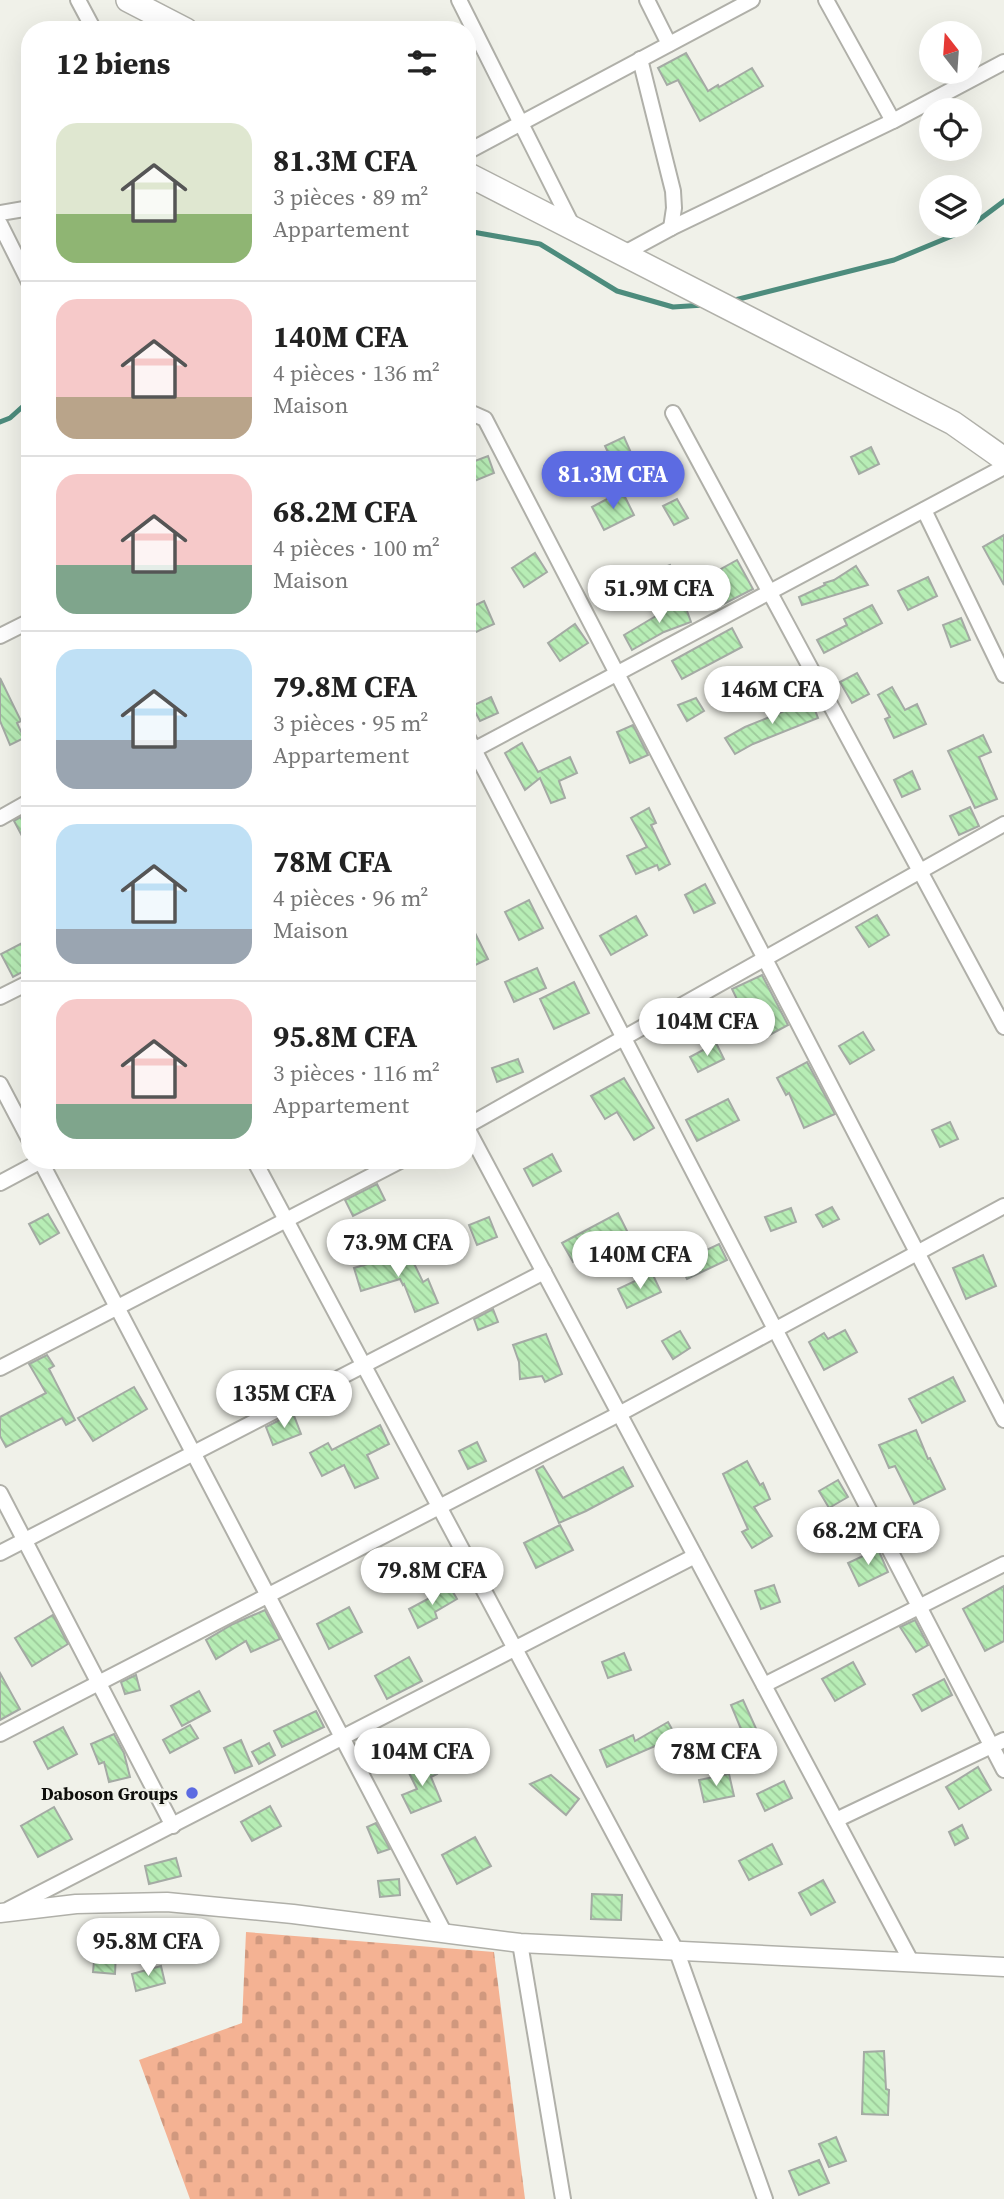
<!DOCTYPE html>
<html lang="fr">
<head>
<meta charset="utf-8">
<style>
  :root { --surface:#fff; --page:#f2f2f2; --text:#222; --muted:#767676; --line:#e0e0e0; --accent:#5c6be2 }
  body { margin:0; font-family:"Source Serif 4",serif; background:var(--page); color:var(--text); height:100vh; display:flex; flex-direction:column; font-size:26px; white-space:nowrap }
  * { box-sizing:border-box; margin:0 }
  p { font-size:23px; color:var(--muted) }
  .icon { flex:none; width:38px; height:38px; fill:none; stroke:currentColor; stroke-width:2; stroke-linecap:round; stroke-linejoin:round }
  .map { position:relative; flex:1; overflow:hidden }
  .panel { position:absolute; left:21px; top:21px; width:455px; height:1148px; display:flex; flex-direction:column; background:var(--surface); border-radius:28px; box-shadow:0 7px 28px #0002 }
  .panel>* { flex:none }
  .needle { width:46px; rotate:343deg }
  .buttons { position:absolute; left:919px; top:21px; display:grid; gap:14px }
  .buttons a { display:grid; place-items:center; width:63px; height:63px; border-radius:50%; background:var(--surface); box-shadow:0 7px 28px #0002; font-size:35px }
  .price { position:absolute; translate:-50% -60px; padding:0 16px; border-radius:24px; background:#fff; color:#222; font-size:23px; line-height:46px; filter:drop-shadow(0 2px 4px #0008) }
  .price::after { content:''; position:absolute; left:50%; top:42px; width:21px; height:16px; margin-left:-10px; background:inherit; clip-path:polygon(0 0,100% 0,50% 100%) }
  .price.selected { background:var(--accent); color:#fff }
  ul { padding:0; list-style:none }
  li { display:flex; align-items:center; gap:21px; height:175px; padding:0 35px }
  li+li { border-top:2px solid var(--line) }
  li span { display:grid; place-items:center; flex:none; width:196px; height:140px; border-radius:21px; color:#555 }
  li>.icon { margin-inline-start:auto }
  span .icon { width:84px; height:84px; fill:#fffc; stroke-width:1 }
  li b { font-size:30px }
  h2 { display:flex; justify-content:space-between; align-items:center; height:84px; padding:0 35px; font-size:30px }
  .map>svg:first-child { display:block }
  .cemetery { fill:url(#cemetery-stones) }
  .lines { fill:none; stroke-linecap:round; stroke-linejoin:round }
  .stream { stroke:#4d8c7d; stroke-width:5 }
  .building { fill:url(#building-back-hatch); stroke:#a4aaa4; stroke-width:2 }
  .minor-casing { stroke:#b0b0a9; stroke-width:18 }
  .tertiary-casing { stroke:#b0b0a9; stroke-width:21 }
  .primary-casing { stroke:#b0b0a9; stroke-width:26 }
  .minor { stroke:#fff; stroke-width:14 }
  .tertiary { stroke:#fff; stroke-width:18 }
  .primary { stroke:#fff; stroke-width:23 }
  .poi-dot { fill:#5c6be2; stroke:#f0f1e9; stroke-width:2.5 }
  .labels { text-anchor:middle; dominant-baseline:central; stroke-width:5; stroke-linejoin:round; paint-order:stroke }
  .poi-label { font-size:18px; font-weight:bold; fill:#0f0f0c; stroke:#f0f1e9; text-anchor:end }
</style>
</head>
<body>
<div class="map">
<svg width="1004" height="2199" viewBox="0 0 1004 2199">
  <defs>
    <pattern id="cemetery-stones" width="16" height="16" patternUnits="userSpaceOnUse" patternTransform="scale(1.75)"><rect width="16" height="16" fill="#f4b293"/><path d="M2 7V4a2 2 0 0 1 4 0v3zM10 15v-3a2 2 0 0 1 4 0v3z" fill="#d0987e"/></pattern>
    <pattern id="building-back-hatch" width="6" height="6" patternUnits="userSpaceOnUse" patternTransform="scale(1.75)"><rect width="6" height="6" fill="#b7edb5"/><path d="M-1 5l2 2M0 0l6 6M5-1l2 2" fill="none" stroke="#9cca9a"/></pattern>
  </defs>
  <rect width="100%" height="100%" fill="#f0f1e9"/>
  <!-- cemetery -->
  <path class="cemetery" d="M246,1932L494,1952L525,2199H190L139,2060L242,2023Z"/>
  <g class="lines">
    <!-- stream -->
    <g class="stream">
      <path d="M467,231L540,244L617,291L673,307L704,305"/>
      <path d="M731,301L894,260L964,231L1004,201"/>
      <path d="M0,422L10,418L30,400"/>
    </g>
  </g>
  <!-- building -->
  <g class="building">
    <path d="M686,53L708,91L718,85L719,87L752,68L763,86L700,121L678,80L667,85L658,68Z"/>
    <path d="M624,437L632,455L613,463L605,446Z"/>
    <path d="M871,447L879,464L859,474L851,457Z"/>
    <path d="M488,456L494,473L467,484V464Z"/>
    <path d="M622,491L634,515L604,530L592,507Z"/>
    <path d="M677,499L688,518L674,525L663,506Z"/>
    <path d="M1004,535V585L983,547Z"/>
    <path d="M535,553L547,572L524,587L512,568Z"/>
    <path d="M737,560L753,589L718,607L707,587L724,576L721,569Z"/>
    <path d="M670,565L677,583L617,605L611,587Z"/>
    <path d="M856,566L868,585L802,605L799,597L825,585L824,583L834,580Z"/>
    <path d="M928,577L937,596L908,610L898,591Z"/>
    <path d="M683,600L691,622L664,632L632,650L624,635Z"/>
    <path d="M484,601L494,624L467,636V609Z"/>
    <path d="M872,605L882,623L824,653L817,640L847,625L844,619Z"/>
    <path d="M961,618L970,640L951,647L943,625Z"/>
    <path d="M575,624L588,643L560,661L548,643Z"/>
    <path d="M732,628L742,647L682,679L672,661Z"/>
    <path d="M857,673L869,694L852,703L840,682Z"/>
    <path d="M0,678L21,721L17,723L24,738L10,745L0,721Z"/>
    <path d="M892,687L905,710L917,704L926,724L894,738L885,719L890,717L878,695Z"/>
    <path d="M491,697L498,713L480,721L472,706Z"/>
    <path d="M696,698L704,711L687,721L678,705Z"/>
    <path d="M811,700L818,718L753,744L735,754L725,738L745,727Z"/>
    <path d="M633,725L648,755L630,763L617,732Z"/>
    <path d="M983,735L991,752L979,757L997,799L975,808L948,751Z"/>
    <path d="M522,743L538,772L570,757L577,773L559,781L565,798L551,803L540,778L525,790L505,753Z"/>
    <path d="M912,771L920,789L902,797L894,780Z"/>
    <path d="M970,807L979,826L959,835L950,816Z"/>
    <path d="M649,808L656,823L651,825L670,864L659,870L657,865L636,874L627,856L647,847L631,818Z"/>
    <path d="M30,812V851L14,821Z"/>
    <path d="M705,884L715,903L694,913L685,895Z"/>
    <path d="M529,900L543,928L519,940L505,912Z"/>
    <path d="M877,915L889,935L869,947L856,927Z"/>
    <path d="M636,916L647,935L611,955L600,936Z"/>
    <path d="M467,917L488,959L467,969Z"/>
    <path d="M30,939V968L13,977L1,954Z"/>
    <path d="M537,968L546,988L514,1002L505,982Z"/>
    <path d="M762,975L788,1025L766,1037L751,1008L743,1012L732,989Z"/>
    <path d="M574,982L589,1013L554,1029L540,999Z"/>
    <path d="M863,1032L874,1050L850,1064L839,1046Z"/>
    <path d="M716,1043L724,1059L698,1072L690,1057Z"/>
    <path d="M518,1059L523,1072L497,1082L492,1068Z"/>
    <path d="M807,1062L835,1114L804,1128L789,1093L786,1095L777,1078Z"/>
    <path d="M624,1078L654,1128L634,1140L617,1112L605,1119L591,1096Z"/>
    <path d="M728,1099L739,1120L697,1141L686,1120Z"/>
    <path d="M950,1122L958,1139L940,1147L932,1130Z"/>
    <path d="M552,1154L561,1171L533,1186L524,1169Z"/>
    <path d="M377,1184L385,1200L353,1216L345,1200Z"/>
    <path d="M832,1207L839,1219L823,1227L816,1215Z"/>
    <path d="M791,1208L796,1222L771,1231L765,1217Z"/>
    <path d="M618,1213L632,1241L603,1255L599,1247L573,1262L562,1243Z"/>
    <path d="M48,1214L59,1233L40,1244L29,1224Z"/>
    <path d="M489,1217L497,1237L477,1245L469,1225Z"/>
    <path d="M719,1244L727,1260L687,1279L679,1263Z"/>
    <path d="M407,1249L423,1282L428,1279L438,1303L415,1312L404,1284L403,1285L400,1279L361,1291L354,1268L391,1257Z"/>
    <path d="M983,1255L996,1286L966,1299L953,1268Z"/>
    <path d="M652,1273L661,1292L627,1308L618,1289Z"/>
    <path d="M493,1309L498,1322L478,1330L474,1319Z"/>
    <path d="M845,1330L857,1352L824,1370L809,1342L824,1333L828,1339Z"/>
    <path d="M680,1331L690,1348L673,1359L662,1341Z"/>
    <path d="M546,1334L562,1374L545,1382L542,1376L520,1379L519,1362L513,1345Z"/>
    <path d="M47,1355L54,1366L49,1369L75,1420L66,1425L62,1418L6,1447L0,1436V1417L46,1393L29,1364Z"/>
    <path d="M953,1377L965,1401L922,1423L909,1399Z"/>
    <path d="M134,1387L147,1409L93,1441L78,1418Z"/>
    <path d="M293,1413L301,1434L273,1445L266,1427Z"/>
    <path d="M380,1425L389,1444L367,1455L378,1478L355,1488L344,1465L322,1476L310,1453L328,1443L332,1450Z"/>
    <path d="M916,1430L928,1459L930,1458L945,1489L914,1504L895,1466L889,1468L879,1445Z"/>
    <path d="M477,1442L486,1461L468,1469L459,1451Z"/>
    <path d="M747,1461L760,1485L763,1483L770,1499L754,1507L772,1536L752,1548L742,1532L748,1529L723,1474Z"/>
    <path d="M543,1466L563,1498L623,1467L633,1486L586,1511L559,1523L536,1470Z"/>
    <path d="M838,1480L848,1497L829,1508L819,1491Z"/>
    <path d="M560,1525L573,1550L536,1568L524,1543Z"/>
    <path d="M878,1549L888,1572L859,1586L848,1563Z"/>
    <path d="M774,1585L780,1602L761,1609L755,1591Z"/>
    <path d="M1004,1586V1641L985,1651L963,1609Z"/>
    <path d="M450,1587L457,1599L435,1612L437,1618L418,1628L409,1609Z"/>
    <path d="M349,1607L362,1632L329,1649L317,1624Z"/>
    <path d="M265,1610L280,1639L251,1652L246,1641L216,1659L206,1640L233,1624Z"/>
    <path d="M53,1615L68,1644L32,1666L15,1638Z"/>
    <path d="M915,1620L928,1645L916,1652L900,1627Z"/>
    <path d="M624,1653L631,1670L608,1678L602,1662Z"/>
    <path d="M409,1657L422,1681L387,1699L375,1676Z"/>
    <path d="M853,1662L865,1684L835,1701L822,1679Z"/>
    <path d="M0,1673L20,1709L0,1720Z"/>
    <path d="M136,1675L140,1690L125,1694L121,1682Z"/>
    <path d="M944,1679L952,1695L922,1711L913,1695Z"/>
    <path d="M199,1691L210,1711L182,1726L171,1706Z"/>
    <path d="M743,1700L758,1733L760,1732L768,1752L753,1758L731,1705Z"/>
    <path d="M316,1711L324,1727L282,1747L274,1731Z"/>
    <path d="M668,1722L686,1754L666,1765L655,1746L607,1767L600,1750L633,1735L635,1741Z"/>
    <path d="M190,1725L198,1738L170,1753L163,1740Z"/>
    <path d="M63,1727L77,1754L48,1769L34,1742Z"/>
    <path d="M114,1734L124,1753L130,1777L109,1782L104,1762L99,1764L91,1744Z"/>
    <path d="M241,1740L252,1766L235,1773L224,1748Z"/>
    <path d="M269,1743L275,1755L259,1764L252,1752Z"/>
    <path d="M431,1761L437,1774L431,1777L441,1801L411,1813L402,1795L417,1789L408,1771Z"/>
    <path d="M978,1767L991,1790L959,1809L946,1787Z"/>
    <path d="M729,1774L734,1796L704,1802L699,1780Z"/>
    <path d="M551,1775L579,1799L566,1815L530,1784Z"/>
    <path d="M784,1781L792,1798L765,1811L757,1794Z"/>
    <path d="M270,1806L281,1826L252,1841L241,1822Z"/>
    <path d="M54,1807L72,1839L38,1857L21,1826Z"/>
    <path d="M376,1823L390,1849L378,1853L367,1827Z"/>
    <path d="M962,1825L968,1838L955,1845L949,1832Z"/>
    <path d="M475,1837L491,1866L457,1884L442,1855Z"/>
    <path d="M772,1844L782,1864L749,1880L739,1861Z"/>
    <path d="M176,1858L181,1876L149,1884L145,1866Z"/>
    <path d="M399,1879L400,1895L380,1897L378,1881Z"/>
    <path d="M823,1880L835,1902L811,1915L799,1893Z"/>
    <path d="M592,1894L622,1895L621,1920L591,1919Z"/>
    <path d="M95,1951L116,1953L115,1974L93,1972Z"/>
    <path d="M161,1966L165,1983L136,1991L132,1974Z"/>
    <path d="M884,2051L886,2089L889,2090L888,2115L862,2114L864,2052Z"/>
    <path d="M836,2137L846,2161L829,2167L819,2144Z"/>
    <path d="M819,2160L829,2183L799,2195L789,2171Z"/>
  </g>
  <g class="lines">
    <defs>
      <g id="minor">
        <path d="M78,0L94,30"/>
        <path d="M459,0L573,227"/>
        <path d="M647,0L669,44"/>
        <path d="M826,0L893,121"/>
        <path d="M640,59L673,191L674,208L671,228"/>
        <path d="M467,152L752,0"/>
        <path d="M0,213L30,208"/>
        <path d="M0,224L30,284"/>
        <path d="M623,254L671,228L893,121L1004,62"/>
        <path d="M467,411L485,419L1004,1420"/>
        <path d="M673,413L1004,1027"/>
        <path d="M924,510L1004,675"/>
        <path d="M0,636L30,621"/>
        <path d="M467,736L1004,1770"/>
        <path d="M468,753L1004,467"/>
        <path d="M0,818L30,801"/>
        <path d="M0,997L30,982"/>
        <path d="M0,1084L30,1141"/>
        <path d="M467,1126L1004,824"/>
        <path d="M467,1128L912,1963"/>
        <path d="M40,1160L445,1934"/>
        <path d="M254,1160L677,1952L765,2199"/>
        <path d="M0,1183L43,1160"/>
        <path d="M0,1368L402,1160"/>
        <path d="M0,1493L173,1826"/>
        <path d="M0,1553L544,1272"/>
        <path d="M764,1685L1004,1564"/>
        <path d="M0,1734L619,1414L1004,1206"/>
        <path d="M836,1820L1004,1740"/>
        <path d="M9,1909L695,1556"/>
        <path d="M520,1943L563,2199"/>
      </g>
      <path id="tertiary" d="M0,1913L76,1904L167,1902L293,1914L520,1943L1004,1967"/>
      <g id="primary">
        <path d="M128,0L186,30"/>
        <path d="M467,174L953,423L1004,459"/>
      </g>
    </defs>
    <!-- minor casing -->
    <use href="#minor" class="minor-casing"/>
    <!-- tertiary casing -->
    <use href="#tertiary" class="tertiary-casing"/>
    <!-- primary casing -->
    <use href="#primary" class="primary-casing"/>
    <!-- minor -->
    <use href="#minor" class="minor"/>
    <!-- tertiary -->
    <use href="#tertiary" class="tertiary"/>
    <!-- primary -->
    <use href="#primary" class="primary"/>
  </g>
  <!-- markers -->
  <circle class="poi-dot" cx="192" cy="1793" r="7"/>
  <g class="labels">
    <!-- poi labels -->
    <g class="poi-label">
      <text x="178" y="1793">Daboson Groups</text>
    </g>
  </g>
</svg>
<div class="buttons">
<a><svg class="needle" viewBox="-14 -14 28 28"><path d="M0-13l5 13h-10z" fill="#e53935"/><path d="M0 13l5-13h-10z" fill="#767676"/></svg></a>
<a><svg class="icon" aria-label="locate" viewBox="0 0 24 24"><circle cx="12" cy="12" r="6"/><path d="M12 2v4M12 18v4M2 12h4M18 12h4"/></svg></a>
<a><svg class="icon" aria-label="layers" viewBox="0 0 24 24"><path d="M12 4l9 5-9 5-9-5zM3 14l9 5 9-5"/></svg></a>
</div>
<b class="price selected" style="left:613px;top:511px">81.3M CFA</b>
<b class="price" style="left:659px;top:625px">51.9M CFA</b>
<b class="price" style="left:772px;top:726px">146M CFA</b>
<b class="price" style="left:707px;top:1058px">104M CFA</b>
<b class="price" style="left:398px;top:1279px">73.9M CFA</b>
<b class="price" style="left:640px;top:1291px">140M CFA</b>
<b class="price" style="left:284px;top:1430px">135M CFA</b>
<b class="price" style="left:868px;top:1567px">68.2M CFA</b>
<b class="price" style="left:432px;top:1607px">79.8M CFA</b>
<b class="price" style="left:422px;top:1788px">104M CFA</b>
<b class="price" style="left:716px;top:1788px">78M CFA</b>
<b class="price" style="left:148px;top:1978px">95.8M CFA</b>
<section class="panel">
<h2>12 biens<svg class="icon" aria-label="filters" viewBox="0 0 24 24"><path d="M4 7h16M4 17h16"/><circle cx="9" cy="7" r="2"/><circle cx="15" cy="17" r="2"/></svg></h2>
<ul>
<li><span style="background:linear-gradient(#dfe7d0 65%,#8fb573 0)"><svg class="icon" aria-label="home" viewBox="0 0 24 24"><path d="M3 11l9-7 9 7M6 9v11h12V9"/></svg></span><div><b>81.3M CFA</b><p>3 pièces · 89 m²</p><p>Appartement</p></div></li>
<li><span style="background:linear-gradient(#f6c9c9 70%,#b9a48a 0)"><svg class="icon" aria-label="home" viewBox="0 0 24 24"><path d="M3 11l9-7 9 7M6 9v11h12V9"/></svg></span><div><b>140M CFA</b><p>4 pièces · 136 m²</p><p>Maison</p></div></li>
<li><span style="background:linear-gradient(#f6c9c9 65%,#7fa58c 0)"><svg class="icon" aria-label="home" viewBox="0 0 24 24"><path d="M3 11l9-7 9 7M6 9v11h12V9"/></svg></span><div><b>68.2M CFA</b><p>4 pièces · 100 m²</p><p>Maison</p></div></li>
<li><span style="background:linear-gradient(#bfe0f5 65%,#9aa5b1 0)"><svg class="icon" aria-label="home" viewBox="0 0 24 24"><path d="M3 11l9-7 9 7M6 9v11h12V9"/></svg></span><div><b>79.8M CFA</b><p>3 pièces · 95 m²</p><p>Appartement</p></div></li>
<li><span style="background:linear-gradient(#bfe0f5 75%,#9aa5b1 0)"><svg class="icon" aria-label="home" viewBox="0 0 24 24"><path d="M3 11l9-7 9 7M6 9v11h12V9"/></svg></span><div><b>78M CFA</b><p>4 pièces · 96 m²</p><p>Maison</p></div></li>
<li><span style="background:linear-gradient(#f6c9c9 75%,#7fa58c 0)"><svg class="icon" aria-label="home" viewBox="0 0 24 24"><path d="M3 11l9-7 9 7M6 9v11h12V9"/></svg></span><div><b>95.8M CFA</b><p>3 pièces · 116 m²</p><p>Appartement</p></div></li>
</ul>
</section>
</div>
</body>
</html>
